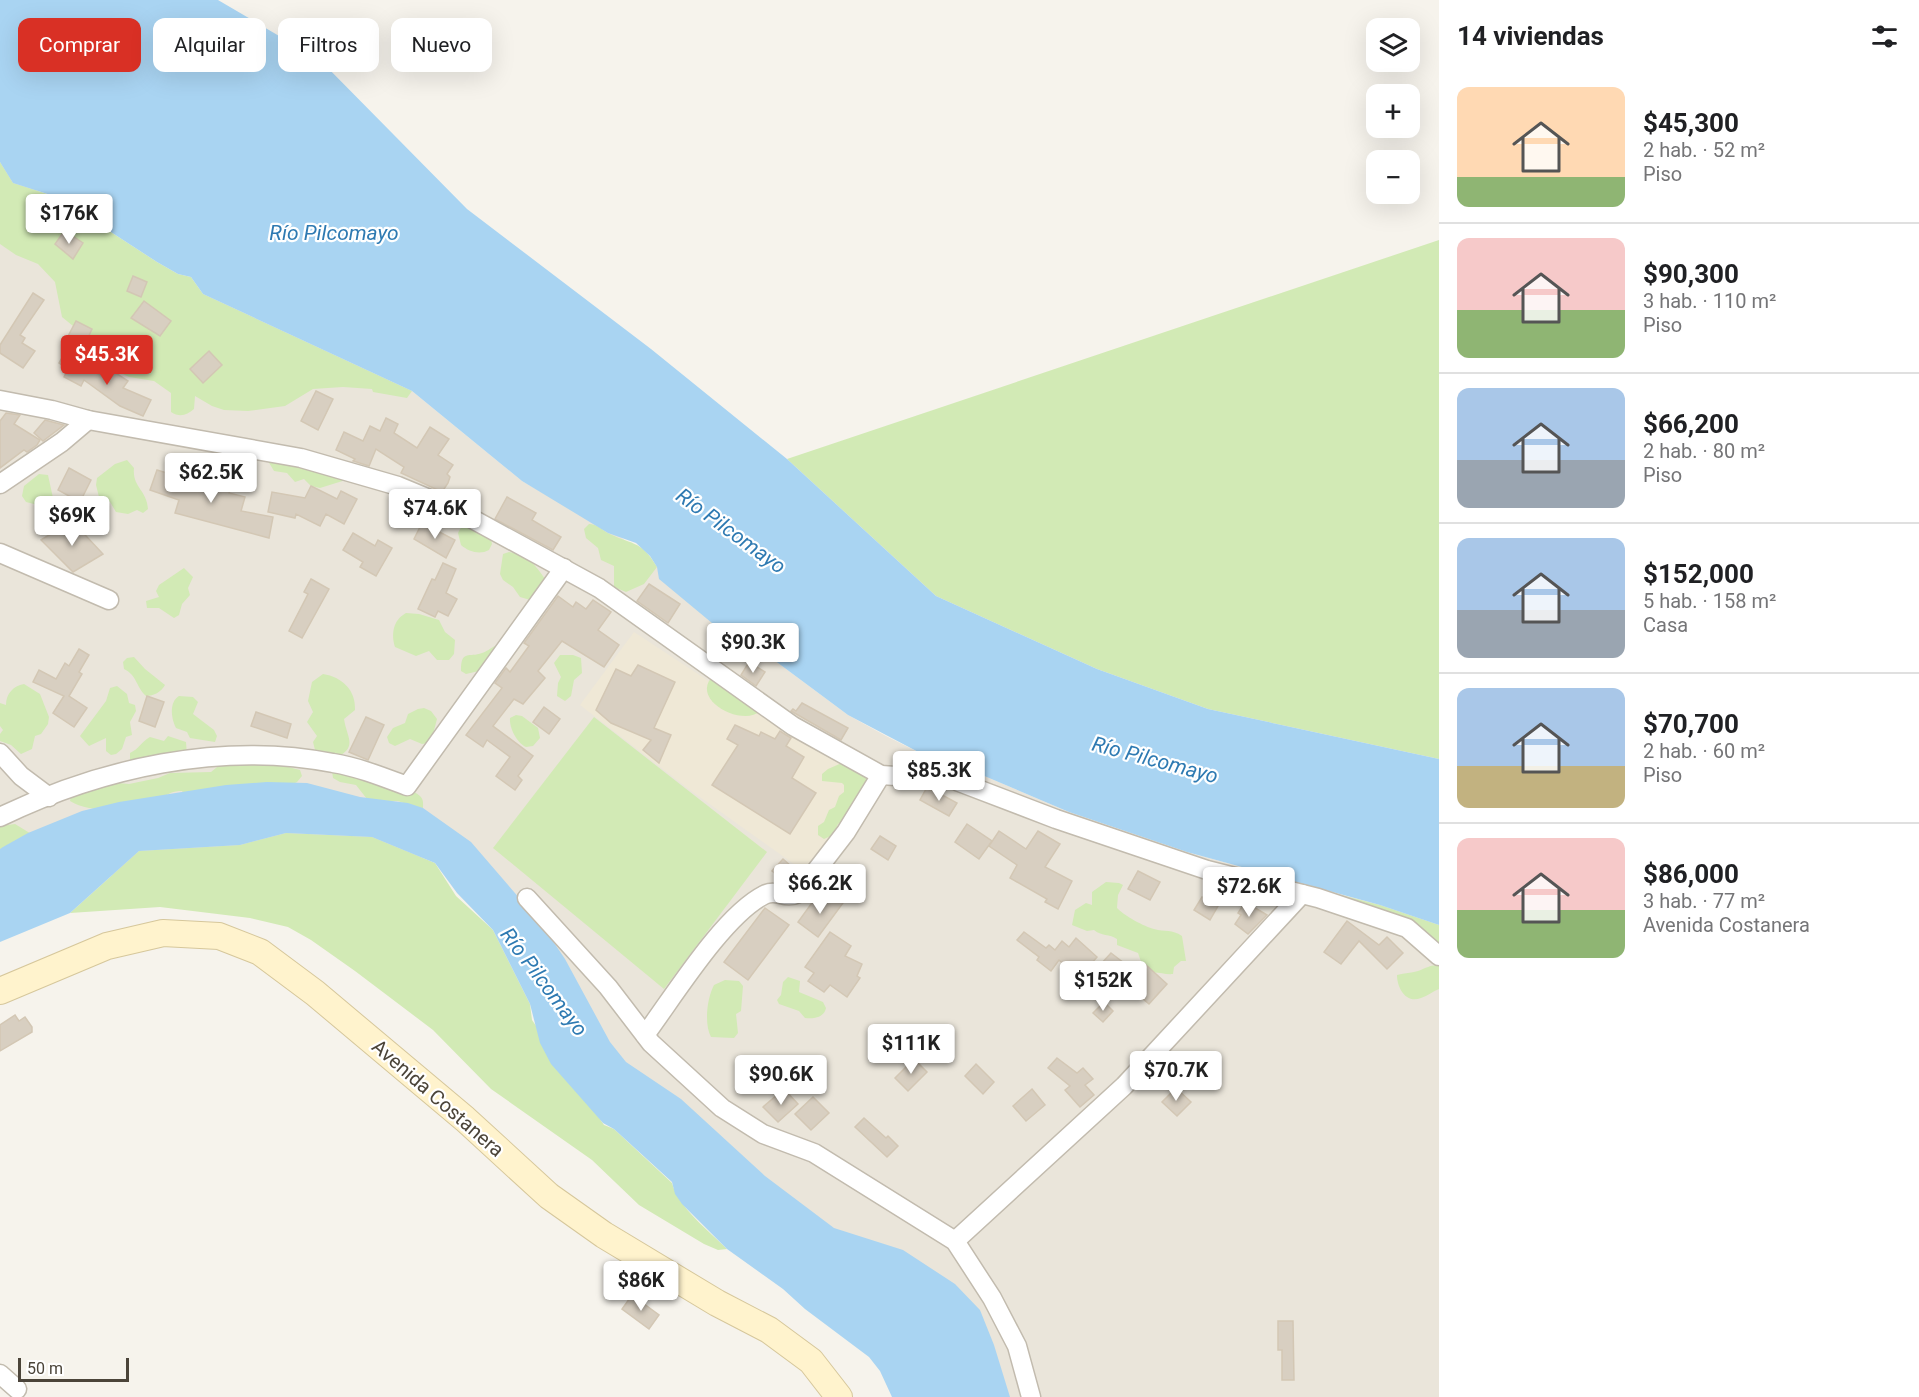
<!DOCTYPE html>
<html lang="es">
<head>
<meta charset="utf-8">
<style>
  :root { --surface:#fff; --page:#f6f6f6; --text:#202124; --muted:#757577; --line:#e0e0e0; --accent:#d93025 }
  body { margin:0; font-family:Roboto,sans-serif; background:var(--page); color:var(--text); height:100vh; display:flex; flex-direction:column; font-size:22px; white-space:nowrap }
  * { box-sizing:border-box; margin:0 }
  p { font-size:20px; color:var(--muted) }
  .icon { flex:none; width:33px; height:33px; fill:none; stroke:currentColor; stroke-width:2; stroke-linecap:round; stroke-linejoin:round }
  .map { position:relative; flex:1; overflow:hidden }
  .sheet { display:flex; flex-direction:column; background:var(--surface); width:480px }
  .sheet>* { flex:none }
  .guide { position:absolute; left:18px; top:18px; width:570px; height:54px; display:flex; gap:12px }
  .controls { position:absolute; left:1366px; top:18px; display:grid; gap:12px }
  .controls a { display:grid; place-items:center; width:54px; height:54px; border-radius:12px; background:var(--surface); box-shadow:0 6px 24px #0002; font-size:30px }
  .scale { position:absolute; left:18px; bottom:15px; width:111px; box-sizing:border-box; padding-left:6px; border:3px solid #4b4439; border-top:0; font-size:16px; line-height:21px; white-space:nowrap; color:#4b4439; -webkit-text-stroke:4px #fff; paint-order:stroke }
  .price { position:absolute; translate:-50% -51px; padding:0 14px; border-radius:6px; background:#fff; color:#222; font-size:20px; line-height:39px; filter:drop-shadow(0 2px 3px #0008) }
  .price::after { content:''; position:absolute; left:50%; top:36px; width:18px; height:14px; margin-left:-9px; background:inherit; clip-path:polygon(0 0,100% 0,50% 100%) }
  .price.current { background:var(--accent); color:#fff }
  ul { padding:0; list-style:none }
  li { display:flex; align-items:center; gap:18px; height:150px; padding:0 18px }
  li+li { border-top:2px solid var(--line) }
  li span { display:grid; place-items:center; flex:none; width:168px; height:120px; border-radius:12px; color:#555 }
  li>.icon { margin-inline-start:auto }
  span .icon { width:72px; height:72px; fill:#fffc; stroke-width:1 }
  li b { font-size:26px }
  h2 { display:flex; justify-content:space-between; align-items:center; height:72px; padding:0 18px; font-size:26px }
  .chip { padding:0 21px; border-radius:12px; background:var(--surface); box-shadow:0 6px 24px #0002; font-size:21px; line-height:54px }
  .chip.current { background:var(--accent); color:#fff }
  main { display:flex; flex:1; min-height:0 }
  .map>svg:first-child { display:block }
  .residential { fill:#eae5da }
  .education { fill:#efe8d6 }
  .green { fill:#d2eab5 }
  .water { fill:#a9d4f2 }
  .building { fill:#d8cfc1; stroke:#d3c7b4; stroke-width:1.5 }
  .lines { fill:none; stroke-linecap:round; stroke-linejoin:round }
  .street-casing { stroke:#c2bbae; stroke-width:21 }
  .secondary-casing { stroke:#d6c79b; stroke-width:28 }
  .street { stroke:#fff; stroke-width:18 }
  .secondary { stroke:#fff3cd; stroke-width:26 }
  .labels { text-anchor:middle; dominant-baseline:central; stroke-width:4.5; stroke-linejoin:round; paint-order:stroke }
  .street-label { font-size:20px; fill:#4b4439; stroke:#fff }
  .water-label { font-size:21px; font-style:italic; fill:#2e7ab2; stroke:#fff }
</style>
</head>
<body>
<main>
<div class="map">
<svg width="1439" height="1397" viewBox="0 0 1439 1397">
  <rect width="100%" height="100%" fill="#f6f3ec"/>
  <!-- residential -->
  <path class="residential" d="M0,162L40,193L57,197L203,294L412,391L522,481L622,538L774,660L848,715L886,736L924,755L982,775L1069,812L1187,852L1380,905L1439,925V1397H959L764,1244L449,856L0,881Z"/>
  <!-- education -->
  <path class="education" d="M634,632L789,734L870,781L845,825L805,872L690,790L580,705Z"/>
  <!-- green -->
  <g class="green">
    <path d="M0,162L13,183L57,197L157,262L178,274L191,277L203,294L412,391L407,398L373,392L372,389L343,387L313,389L285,406L248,411L224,410L212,406L195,396L194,409C187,415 180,418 171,412V393L154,381L129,377L117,371L116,361L62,317L55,282L38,264L16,255L0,244Z"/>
    <path d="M1439,240V759L1208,709L1097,669L936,596L787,459Z"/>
    <path d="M243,444L349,479L320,488L311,486L304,479L295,482L287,473L274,471L268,461Z"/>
    <path d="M127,460L134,468C132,487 147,490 148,509L143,513L137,510L128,514L116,512L110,502L99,497L96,485L97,478L115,464Z"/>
    <path d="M39,474L48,475L53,498L42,506L26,502L22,496L24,486Z"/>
    <path d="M464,522L490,535L492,544L489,550C480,555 469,552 461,545L458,533Z"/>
    <path d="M589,524C596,524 600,528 606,532C630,545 641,539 657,567L644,584L626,592L614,587V566L601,560L598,548L586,538L584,529Z"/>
    <path d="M509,552C526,554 536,565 545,579L537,602L520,597L513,587L503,580L500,574L503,554Z"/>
    <path d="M184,568L193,577L188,588L190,595L182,604L179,615L174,618L159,608H147L146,601L159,597L156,591L159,585Z"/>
    <path d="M406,613L419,614L439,620L445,632L455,640L454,654L449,660H437L429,651L416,656L395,647C391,634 393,620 406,613Z"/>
    <path d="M495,646H499L479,671L466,674L461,671C461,649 469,658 482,653C486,652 491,648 495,646Z"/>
    <path d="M560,655H573L581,658L582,673L574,680L571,696L565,701L557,696L558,683L561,677L554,663Z"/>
    <path d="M134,657L145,669L165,685C161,692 154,696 146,696C136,687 137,675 124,669L123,662L127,658Z"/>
    <path d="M323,674C342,677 356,690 355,710L344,719C347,739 359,747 334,759L316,754L313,742L317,736L307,722L313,712L308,701L312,682Z"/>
    <path d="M711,678L760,711C744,727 692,702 711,678Z"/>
    <path d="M24,684L40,694L49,717L48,724L41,734L35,736L32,749L21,754L11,745L0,741V734L3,730L0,726V703L6,705C6,694 13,686 24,684Z"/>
    <path d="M117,686L127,694L129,703L135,705L136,711L130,722L132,735L126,737L122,749L116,754L111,755L106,751V738L89,746L80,736L106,701L110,688Z"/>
    <path d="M179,696L193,697L198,702L193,714L214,730L217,736L215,742L190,738L187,732L176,728C171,718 169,702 179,696Z"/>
    <path d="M424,708L431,711L437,719L432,738L428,743L422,744L410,739L395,746L389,743L387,737L393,728L405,723L408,714L418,709Z"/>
    <path d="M516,715L522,716L538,728L540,738L533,746L526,747C517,743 509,728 510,718Z"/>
    <path d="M594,717L767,852L664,989L493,848Z"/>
    <path d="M168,736L186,742L187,755L130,766V753C139,749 142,741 150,737L164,741Z"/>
    <path d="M269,762L300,770L302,776L297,782L289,786L185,796L182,791C164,791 162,802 148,806C127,811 89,813 70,801L71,795L118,783L129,784L158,778L170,773L211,772L222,763Z"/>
    <path d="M844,762L865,772L867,785L849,817L838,824L833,835L824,839L818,835V826L824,822L829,810L835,807L839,796L844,792V785L842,783L822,781V774L828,769Z"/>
    <path d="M332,771C350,776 408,784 420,796C424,800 423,804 423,810L398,801H373L367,799L356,785L340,782L333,778Z"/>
    <path d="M15,824L33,835L0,860V826Z"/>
    <path d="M286,833L372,837L435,863L456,896L493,930L530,1004L532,1020L604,1125L614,1129L672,1183C678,1207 709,1231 727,1249L718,1250L704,1244L639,1205L592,1160L491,1089L433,1030L355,971L311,940L288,927L250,918L160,907L70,913L139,851L240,845Z"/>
    <path d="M1282,880L1380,905L1439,925V963L1420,935L1358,918Z"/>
    <path d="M1106,882L1119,883L1123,885L1118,895L1117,908C1123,915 1145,927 1154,929C1165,932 1172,929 1182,936L1186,961H1181L1174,967L1173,974C1164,975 1158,971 1149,973L1144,970L1138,953L1117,945V939C1110,934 1101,936 1094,930L1087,931L1072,925L1075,910L1086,903L1092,905V892Z"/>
    <path d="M1439,965V989C1433,991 1428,996 1421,998C1406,1004 1397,988 1397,975C1405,973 1411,973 1418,971C1426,968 1430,965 1439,965Z"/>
    <path d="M788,977L800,981L799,992L823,1002L826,1008C824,1018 813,1019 805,1018L799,1011L779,1004L777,1000L781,995L783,982Z"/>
    <path d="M725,980L739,981L743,986L741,1011L736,1014L738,1033L734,1038L711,1037C704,1024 707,998 714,985Z"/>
  </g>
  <!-- water -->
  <g class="water">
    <path d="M0,0H218L320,60L467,209L651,349L787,459L936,596L1097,669L1208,709L1439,759V925L1380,905L1187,852L1069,812L982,775L924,755L848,715L774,660L712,623L659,579L657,567L650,556L636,543L608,533L522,481L412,391L203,294L191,277L178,274L157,262L57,197L13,183L0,162Z"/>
    <path d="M267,782L307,783L360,797L408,803L423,808L471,842L540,922L565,959L610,1042L626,1062L681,1099L765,1176L834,1228L903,1250L955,1284L980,1310L994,1345L1010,1397H892L880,1371L869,1357L805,1309L783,1289L727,1249L682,1204L675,1194L672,1182L614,1129L603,1123L551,1064L540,1043L530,1004L493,930L457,893L435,863L372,837L286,833L240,845L139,851L70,913L0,942V849L3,847L28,833L82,811L119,802L226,785Z"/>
  </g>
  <!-- building -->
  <g class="building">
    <path d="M62,234L69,238L71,235L83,243L73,259L55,244Z"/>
    <path d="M133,276L147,282L141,297L127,291Z"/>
    <path d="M33,293L44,300L20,335L25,338L22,343L35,351L23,368L0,353V345Z"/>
    <path d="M144,301L171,321L160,336L131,318Z"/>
    <path d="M76,321L92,329L82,350L65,342Z"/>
    <path d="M209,351L222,365L203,383L190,369Z"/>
    <path d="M63,356L100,375L105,366L128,381L123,388L151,400L143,416L120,406L84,380L81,386L64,377L68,369L59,363Z"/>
    <path d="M316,391L333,399L318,430L301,421Z"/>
    <path d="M6,413L20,415L14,424L40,440L37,445L27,452L24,450L0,468V421Z"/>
    <path d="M386,418L398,424L394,433L417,448L430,427L449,439L438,455L453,465L447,474L450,477L448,483L442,492L401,473L404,467L376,449L369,466L353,461L355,459L336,450L344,432L363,441L370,426L380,431Z"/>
    <path d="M45,420L64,425L43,441L34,433Z"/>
    <path d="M69,468L91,480L80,502L58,490Z"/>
    <path d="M157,470L213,487L214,481L231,486L229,493L245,497L241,511L273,517L269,538L175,513L179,500L150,490Z"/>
    <path d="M311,486L337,499L341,491L357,499L344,524L326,514L320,526L296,514L295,518L268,512L272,492L305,498Z"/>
    <path d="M507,497L536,513L532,520L561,537L553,550L495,519Z"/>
    <path d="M72,521L103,554L73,572L41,540Z"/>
    <path d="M422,523L455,540L446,558L414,539Z"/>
    <path d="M353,533L375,546L378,540L392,548L376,576L360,567L363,562L343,550Z"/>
    <path d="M443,563L456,569L446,593L457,599L448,616L438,611L435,617L418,609L432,579L435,580Z"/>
    <path d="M311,579L329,589L302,638L289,631L308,594L304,592Z"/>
    <path d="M649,584L680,604L668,623L637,601Z"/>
    <path d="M558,596L573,607L576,602L586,609L593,600L611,612L598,630L619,645L604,667L562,641L538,671L545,678L523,704L514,699L493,726L533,756L518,776L522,780L515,790L496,776L510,757L487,740L483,747L466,735L502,688L495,683L506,668L510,672L529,646L524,643Z"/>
    <path d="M79,649L89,655L79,672L82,674L69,696L87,708L74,727L53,713L64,696L33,682L39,670L56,679L65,663L69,666Z"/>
    <path d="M749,662L765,672L756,686L741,675Z"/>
    <path d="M638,665L675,682L654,728L671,735L659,763L643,750L651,740L611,723L596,710L616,669L631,676Z"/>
    <path d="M147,696L164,702L155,727L139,721Z"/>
    <path d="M802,703L848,728L841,740L791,711L793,709L796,711Z"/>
    <path d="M544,707L560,719L549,734L533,722Z"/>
    <path d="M256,712L291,724L287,738L251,726Z"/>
    <path d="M366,717L384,725L368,760L349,752Z"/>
    <path d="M735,725L759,736L761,732L775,739L780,731L791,738L786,746L804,757L792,778L816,793L790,834L712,785L738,745L727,739Z"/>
    <path d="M926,789L933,790L957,803L949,816L920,800Z"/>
    <path d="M967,824L992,841L979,859L955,842Z"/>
    <path d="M999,831L1026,849L1038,831L1060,844L1045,867L1072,881L1058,909L1045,902L1047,899L1010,878L1017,865L989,846Z"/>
    <path d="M880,836L896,846L888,860L871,849Z"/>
    <path d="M783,859L798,872L788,884L772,871Z"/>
    <path d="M1138,871L1160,882L1150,900L1128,889Z"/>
    <path d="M833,895L843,903L818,937L798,922L814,900L823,906Z"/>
    <path d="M1202,897L1218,906L1210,920L1194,910Z"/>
    <path d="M1245,902L1267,915L1248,934L1235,924L1241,915L1238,913Z"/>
    <path d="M765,908L789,925L748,980L724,962Z"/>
    <path d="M1347,921L1379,945L1387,937L1403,953L1387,969L1359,941L1341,964L1324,952Z"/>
    <path d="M830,932L851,946L845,956L862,964L857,976L860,978L847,997L830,985L824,992L808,981L814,973L805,967Z"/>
    <path d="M1024,932L1046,948L1049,945L1055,950L1062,941L1069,947L1076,938L1097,957L1079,978L1059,960L1051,971L1037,960L1039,957L1017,940Z"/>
    <path d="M1111,953L1137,973L1145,964L1167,984L1149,1004L1101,964Z"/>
    <path d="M1104,1002L1113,1011L1103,1022L1093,1013Z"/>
    <path d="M15,1015L19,1021L25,1017L32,1027V1032L0,1051V1025Z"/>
    <path d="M1057,1058L1077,1073L1083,1068L1093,1079L1085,1085L1094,1095L1080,1107L1065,1090L1070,1086L1048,1068Z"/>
    <path d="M914,1059L927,1072L908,1091L895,1078Z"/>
    <path d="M1207,1060L1219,1070L1208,1083L1196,1072Z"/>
    <path d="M976,1064L994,1082L983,1094L965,1076Z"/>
    <path d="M1176,1088L1191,1102L1177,1116L1162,1102Z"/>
    <path d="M784,1089L798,1104L778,1122L763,1107Z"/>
    <path d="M1032,1089L1045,1105L1026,1121L1013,1106Z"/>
    <path d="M813,1097L829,1113L811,1130L795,1114Z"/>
    <path d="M864,1118L886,1138L888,1136L898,1146L887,1157L855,1127Z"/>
    <path d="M632,1295L659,1315L649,1329L622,1309Z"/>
    <path d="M1278,1321H1293L1294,1380H1282V1350H1278Z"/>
  </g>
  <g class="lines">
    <defs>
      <g id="street">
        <path d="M0,400L52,410L88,420L301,458L398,486L456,510L599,588L793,726L881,775L954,780L1056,819L1207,870L1318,898L1407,928L1439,956"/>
        <path d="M0,484L62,442L88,420"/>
        <path d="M0,553L109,600"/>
        <path d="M0,753L21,776L49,797"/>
        <path d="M0,817C101,768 221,741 333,763C358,767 383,777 407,786L564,568"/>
        <path d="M527,898L608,987L651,1043L722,1108L763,1134L814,1153L955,1241L992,1298L1017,1346L1031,1397"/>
        <path d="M645,1035C674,996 723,916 764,895C777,888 784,900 799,893L846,832L881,775"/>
        <path d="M955,1241L1124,1086L1302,894"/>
        <path d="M0,1374L17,1389"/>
      </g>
      <path id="secondary" d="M0,991L107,946L163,933L219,936L260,952L315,993L465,1119L549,1196L604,1235L717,1303L769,1330L811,1361L839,1397"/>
    </defs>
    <!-- street casing -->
    <use href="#street" class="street-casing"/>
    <!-- secondary casing -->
    <use href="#secondary" class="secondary-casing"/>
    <!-- street -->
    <use href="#street" class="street"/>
    <!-- secondary -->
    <use href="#secondary" class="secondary"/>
  </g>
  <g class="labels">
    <!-- street labels -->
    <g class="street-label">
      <text transform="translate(438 1098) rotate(41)">Avenida Costanera</text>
    </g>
    <!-- water labels -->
    <g class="water-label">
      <text x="334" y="233">Río Pilcomayo</text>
      <text transform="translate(731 531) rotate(36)">Río Pilcomayo</text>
      <text transform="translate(1155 760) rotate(15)">Río Pilcomayo</text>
      <text transform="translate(544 982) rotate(53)">Río Pilcomayo</text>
    </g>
  </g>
</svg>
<div class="controls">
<a><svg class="icon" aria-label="layers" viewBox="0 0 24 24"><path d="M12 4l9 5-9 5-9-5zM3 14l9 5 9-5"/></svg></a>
<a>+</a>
<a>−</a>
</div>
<div class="scale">50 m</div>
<b class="price" style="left:69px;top:245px">$176K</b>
<b class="price current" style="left:107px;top:386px">$45.3K</b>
<b class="price" style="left:211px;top:504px">$62.5K</b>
<b class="price" style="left:435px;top:540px">$74.6K</b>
<b class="price" style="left:72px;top:547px">$69K</b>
<b class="price" style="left:753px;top:674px">$90.3K</b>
<b class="price" style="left:939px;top:802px">$85.3K</b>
<b class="price" style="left:820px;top:915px">$66.2K</b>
<b class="price" style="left:1249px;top:918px">$72.6K</b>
<b class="price" style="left:1103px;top:1012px">$152K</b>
<b class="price" style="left:911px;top:1075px">$111K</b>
<b class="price" style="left:1176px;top:1102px">$70.7K</b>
<b class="price" style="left:781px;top:1106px">$90.6K</b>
<b class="price" style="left:641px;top:1312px">$86K</b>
<div class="guide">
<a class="chip current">Comprar</a>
<a class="chip">Alquilar</a>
<a class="chip">Filtros</a>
<a class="chip">Nuevo</a>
</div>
</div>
<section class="sheet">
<h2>14 viviendas<svg class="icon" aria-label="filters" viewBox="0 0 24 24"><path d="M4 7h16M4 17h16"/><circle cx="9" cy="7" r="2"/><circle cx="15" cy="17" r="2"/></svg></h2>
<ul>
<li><span style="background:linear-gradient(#ffd9b3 75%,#8fb573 0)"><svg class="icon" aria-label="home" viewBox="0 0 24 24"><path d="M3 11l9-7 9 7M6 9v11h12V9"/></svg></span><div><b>$45,300</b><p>2 hab. · 52 m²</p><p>Piso</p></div></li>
<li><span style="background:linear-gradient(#f6c9c9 60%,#8fb573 0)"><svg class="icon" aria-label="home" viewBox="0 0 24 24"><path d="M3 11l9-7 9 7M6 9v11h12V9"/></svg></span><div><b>$90,300</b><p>3 hab. · 110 m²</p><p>Piso</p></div></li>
<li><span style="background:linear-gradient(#a9c7e8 60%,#9aa5b1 0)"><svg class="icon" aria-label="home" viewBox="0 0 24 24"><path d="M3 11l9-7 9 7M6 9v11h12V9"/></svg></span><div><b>$66,200</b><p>2 hab. · 80 m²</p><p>Piso</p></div></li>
<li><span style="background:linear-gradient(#a9c7e8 60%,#9aa5b1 0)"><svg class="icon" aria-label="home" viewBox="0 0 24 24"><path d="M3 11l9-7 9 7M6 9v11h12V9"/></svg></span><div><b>$152,000</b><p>5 hab. · 158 m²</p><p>Casa</p></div></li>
<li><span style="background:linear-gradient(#a9c7e8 65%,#c2b280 0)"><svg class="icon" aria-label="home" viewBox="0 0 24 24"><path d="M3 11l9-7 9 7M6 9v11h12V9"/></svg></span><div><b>$70,700</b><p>2 hab. · 60 m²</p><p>Piso</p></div></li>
<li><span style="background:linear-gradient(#f6c9c9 60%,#8fb573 0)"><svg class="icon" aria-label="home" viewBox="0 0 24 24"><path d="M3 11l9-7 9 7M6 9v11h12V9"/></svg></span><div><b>$86,000</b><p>3 hab. · 77 m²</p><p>Avenida Costanera</p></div></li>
</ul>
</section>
</main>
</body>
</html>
